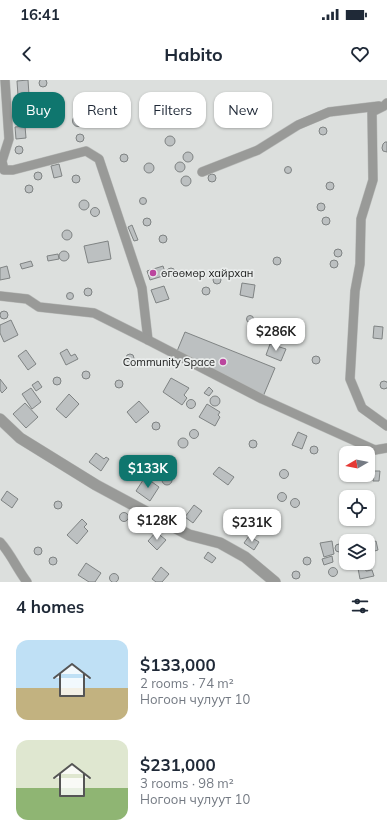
<!DOCTYPE html>
<html lang="en">
<head>
<meta charset="utf-8">
<style>
  :root { --surface:#fff; --page:#f6f6f7; --text:#1f2937; --muted:#747a83; --accent:#0f766e }
  body { margin:0; font-family:Mulish,sans-serif; background:var(--page); color:var(--text); height:100vh; display:flex; flex-direction:column; font-size:15px; white-space:nowrap }
  * { box-sizing:border-box; margin:0 }
  p { font-size:13px; color:var(--muted) }
  .icon { flex:none; width:22px; height:22px; fill:none; stroke:currentColor; stroke-width:2; stroke-linecap:round; stroke-linejoin:round }
  .map { position:relative; height:502px; overflow:hidden }
  .drawer { display:flex; flex-direction:column; background:var(--surface); flex:1 }
  .drawer>* { flex:none }
  .hud { position:absolute; left:12px; top:12px; width:363px; height:36px; display:flex; gap:8px }
  .needle { width:26px; rotate:260deg }
  .fabs { position:absolute; left:339px; top:366px; display:grid; gap:8px }
  .fabs a { display:grid; place-items:center; width:36px; height:36px; border-radius:8px; background:var(--surface); box-shadow:0 1px 3px #0004; font-size:20px }
  .price { position:absolute; translate:-50% -34px; padding:0 9px; border-radius:8px; background:#fff; color:#222; font-size:13px; line-height:26px; filter:drop-shadow(0 1px 2px #0008) }
  .price::after { content:''; position:absolute; left:50%; top:24px; width:12px; height:9px; margin-left:-6px; background:inherit; clip-path:polygon(0 0,100% 0,50% 100%) }
  .price.active { background:var(--accent); color:#fff }
  ul { padding:0; list-style:none }
  li { display:flex; align-items:center; gap:12px; height:100px; padding:0 16px }
  li span { display:grid; place-items:center; flex:none; width:112px; height:80px; border-radius:12px; color:#555 }
  li>.icon { margin-inline-start:auto }
  span .icon { width:48px; height:48px; fill:#fffc; stroke-width:1 }
  li b { font-size:17px }
  h2 { display:flex; justify-content:space-between; align-items:center; height:48px; padding:0 16px; font-size:17px }
  .chip { padding:0 14px; border-radius:12px; background:var(--surface); box-shadow:0 1px 3px #0004; font-size:14px; line-height:36px }
  .chip.active { background:var(--accent); color:#fff }
  .status { display:flex; justify-content:space-between; align-items:center; height:28px; padding:0 20px; background:var(--surface); direction:ltr }
  .status svg { height:11px; fill:currentColor }
  header { display:flex; justify-content:space-between; align-items:center; height:52px; padding:0 16px; background:var(--surface); font-size:18px; font-weight:700 }
  .map>svg:first-child { display:block }
  .building { fill:#bcc0c1; stroke:#7f8383 }
  .lines { fill:none; stroke-linecap:round; stroke-linejoin:round }
  .minor-casing { stroke:#babcba; stroke-width:10 }
  .tertiary-casing { stroke:#babcba; stroke-width:12 }
  .minor { stroke:#999a98; stroke-width:9 }
  .tertiary { stroke:#999a98; stroke-width:11 }
  .poi-dot { fill:#bb469e; stroke:#e9eceb; stroke-width:1.5 }
  .labels { text-anchor:middle; dominant-baseline:central; stroke-width:3.5; stroke-linejoin:round; paint-order:stroke }
  .poi-label { font-size:11px; fill:#1d1e1d; stroke:#e9eceb; text-anchor:start }
</style>
</head>
<body>
<div class="status"><b>16:41</b><svg viewBox="0 0 49 12"><path d="M0 12V9h3v3zM5 12V6h3v6zM10 12V3h3v9zM15 12V0h3v12zM26 1h20v11H26zM47 4h2v5h-2z"/></svg></div>
<header><svg class="icon" aria-label="back" viewBox="0 0 24 24"><path d="M15 5l-7 7 7 7"/></svg>Habito<svg class="icon" aria-label="heart" viewBox="0 0 24 24"><path d="M12 20l-8-8c-3-5 5-10 8-4 3-6 11-1 8 4z"/></svg></header>
<div class="map">
<svg width="387" height="502" viewBox="0 0 387 502">
  <rect width="100%" height="100%" fill="#dcdfdd"/>
  <!-- building -->
  <g class="building">
    <circle cx="43" cy="3" r="4"/>
    <path d="M28,0L29,15L18,16L17,1Z"/>
    <circle cx="49" cy="18" r="5"/>
    <circle cx="78" cy="41" r="5.5"/>
    <path d="M25,46L26,58L16,59L15,47Z"/>
    <circle cx="323" cy="51" r="4"/>
    <circle cx="80" cy="58" r="4"/>
    <circle cx="170" cy="61" r="5"/>
    <path d="M385,62H387V72L383,71L382,68L383,64Z"/>
    <circle cx="19" cy="70" r="4"/>
    <circle cx="188" cy="77" r="5"/>
    <circle cx="124" cy="78" r="4"/>
    <circle cx="180" cy="87" r="5"/>
    <circle cx="149" cy="88" r="5"/>
    <path d="M59,84L62,96L54,98L51,86Z"/>
    <circle cx="288" cy="90" r="3.5"/>
    <circle cx="38" cy="96" r="4"/>
    <circle cx="212" cy="98" r="4"/>
    <circle cx="76" cy="99" r="4"/>
    <circle cx="186" cy="101" r="5"/>
    <circle cx="330" cy="106" r="4"/>
    <circle cx="29" cy="109" r="4"/>
    <circle cx="143" cy="121" r="3.5"/>
    <circle cx="84" cy="125" r="5"/>
    <circle cx="321" cy="127" r="4"/>
    <circle cx="95" cy="132" r="4.5"/>
    <circle cx="326" cy="141" r="4"/>
    <circle cx="147" cy="142" r="4"/>
    <path d="M132,145L138,160L134,161L128,147Z"/>
    <circle cx="67" cy="155" r="5"/>
    <circle cx="163" cy="159" r="4"/>
    <path d="M108,161L111,179L88,183L84,166Z"/>
    <circle cx="338" cy="173" r="4"/>
    <circle cx="64" cy="176" r="5"/>
    <path d="M58,174L59,179L48,181L47,176Z"/>
    <circle cx="277" cy="181" r="4"/>
    <circle cx="334" cy="184" r="4"/>
    <path d="M31,181L33,186L22,189L20,184Z"/>
    <path d="M7,186L10,198L0,200V188Z"/>
    <path d="M163,186L166,195L150,200L147,191Z"/>
    <circle cx="171" cy="192" r="4"/>
    <circle cx="217" cy="200" r="4"/>
    <path d="M242,203L255,205L253,218L240,215Z"/>
    <path d="M164,206L169,219L156,223L151,210Z"/>
    <circle cx="206" cy="211" r="4"/>
    <circle cx="88" cy="212" r="4"/>
    <circle cx="70" cy="216" r="3.5"/>
    <circle cx="4" cy="235" r="4"/>
    <circle cx="250" cy="239" r="3.5"/>
    <path d="M11,240L18,255L4,262L0,253V245Z"/>
    <path d="M374,246L383,247L382,259L373,258Z"/>
    <path d="M185,252L275,288L262,319L175,276Z"/>
    <path d="M270,264L286,269L281,281L266,275Z"/>
    <path d="M67,269L71,276L75,274L78,279L66,285L60,273Z"/>
    <path d="M26,270L36,284L28,290L18,276Z"/>
    <circle cx="130" cy="278" r="4"/>
    <circle cx="316" cy="280" r="4"/>
    <circle cx="86" cy="295" r="4"/>
    <circle cx="57" cy="301" r="4"/>
    <path d="M171,298L189,308L184,315L187,318L182,325L163,312Z"/>
    <path d="M0,299L7,308L2,313L0,310Z"/>
    <circle cx="119" cy="304" r="4"/>
    <path d="M38,301L42,307L36,311L32,305Z"/>
    <circle cx="384" cy="305" r="4"/>
    <path d="M209,307L213,311L209,316L204,313Z"/>
    <path d="M31,308L41,322L32,329L22,314Z"/>
    <path d="M69,314L79,324L66,338L56,329Z"/>
    <circle cx="215" cy="321" r="5"/>
    <circle cx="191" cy="324" r="4.5"/>
    <path d="M139,321L149,332L136,343L127,332Z"/>
    <path d="M25,323L38,337L26,348L13,334Z"/>
    <path d="M207,324L220,332L218,335L220,337L215,346L199,337Z"/>
    <circle cx="156" cy="346" r="4"/>
    <circle cx="194" cy="354" r="4.5"/>
    <path d="M298,352L307,356L302,369L292,365Z"/>
    <circle cx="183" cy="363" r="5"/>
    <circle cx="253" cy="364" r="4"/>
    <circle cx="314" cy="370" r="4"/>
    <path d="M96,373L104,379L106,377L109,379L101,391L89,382Z"/>
    <path d="M126,377L134,382L130,389L122,384Z"/>
    <circle cx="165" cy="389" r="4.5"/>
    <path d="M219,387L234,397L228,405L213,394Z"/>
    <circle cx="284" cy="394" r="4.5"/>
    <path d="M374,391H380L379,401H373Z"/>
    <circle cx="167" cy="400" r="5"/>
    <path d="M145,397L159,407L150,421L136,411Z"/>
    <path d="M7,411L18,419L12,428L1,420Z"/>
    <circle cx="282" cy="417" r="4.5"/>
    <circle cx="295" cy="423" r="4.5"/>
    <circle cx="58" cy="425" r="4"/>
    <path d="M194,425L202,431L193,443L185,437Z"/>
    <circle cx="124" cy="437" r="4.5"/>
    <path d="M262,434L270,438L265,447L257,443Z"/>
    <circle cx="248" cy="441" r="4.5"/>
    <path d="M82,439L87,444L84,447L88,451L77,464L67,455Z"/>
    <circle cx="233" cy="447" r="5"/>
    <path d="M255,444L263,448L259,455L251,450Z"/>
    <path d="M156,452L166,460L157,470L148,461Z"/>
    <path d="M249,456L259,462L254,470L244,463Z"/>
    <path d="M369,457L371,463L376,461L378,470L368,473V461H354Z"/>
    <path d="M332,461L334,474L324,477L320,463Z"/>
    <circle cx="339" cy="468" r="4"/>
    <circle cx="38" cy="471" r="4"/>
    <path d="M208,472L216,478L212,483L204,478Z"/>
    <path d="M332,476L333,482L324,485L322,479Z"/>
    <circle cx="53" cy="481" r="4"/>
    <circle cx="307" cy="481" r="4"/>
    <path d="M86,483L101,493L95,502H89L78,495Z"/>
    <path d="M357,483H364L366,491L372,490L374,496L360,499Z"/>
    <path d="M161,487L169,494L162,502H156L152,499Z"/>
    <circle cx="333" cy="492" r="4.5"/>
    <circle cx="296" cy="495" r="4"/>
    <circle cx="114" cy="498" r="4.5"/>
  </g>
  <g class="lines">
    <defs>
      <g id="minor">
        <path d="M5,0L9,59L2,81L4,90H13L86,71L99,79L142,208L148,260"/>
        <path d="M387,23L384,26L372,32L373,100L361,139L360,184L355,211L350,299L362,328L387,346"/>
        <path d="M202,92L258,70L298,45L329,32L379,26"/>
        <path d="M0,216L27,219L39,227L94,233L148,260L262,319L375,370L387,368"/>
        <path d="M0,462C11,474 17,489 27,502"/>
      </g>
      <path id="tertiary" d="M0,339L20,358L96,405L189,455L220,463L245,477L275,502"/>
    </defs>
    <!-- minor casing -->
    <use href="#minor" class="minor-casing"/>
    <!-- tertiary casing -->
    <use href="#tertiary" class="tertiary-casing"/>
    <!-- minor -->
    <use href="#minor" class="minor"/>
    <!-- tertiary -->
    <use href="#tertiary" class="tertiary"/>
  </g>
  <!-- markers -->
  <g class="poi-dot">
    <circle cx="153" cy="193" r="4"/>
    <circle cx="223" cy="282" r="4"/>
  </g>
  <g class="labels">
    <!-- poi labels -->
    <g class="poi-label">
      <text x="161" y="193">өгөөмөр хайрхан</text>
      <text x="215" y="282" text-anchor="end">Community Space</text>
    </g>
  </g>
</svg>
<div class="fabs">
<a><svg class="needle" viewBox="-14 -14 28 28"><path d="M0-13l5 13h-10z" fill="#e53935"/><path d="M0 13l5-13h-10z" fill="#747a83"/></svg></a>
<a><svg class="icon" aria-label="locate" viewBox="0 0 24 24"><circle cx="12" cy="12" r="6"/><path d="M12 2v4M12 18v4M2 12h4M18 12h4"/></svg></a>
<a><svg class="icon" aria-label="layers" viewBox="0 0 24 24"><path d="M12 4l9 5-9 5-9-5zM3 14l9 5 9-5"/></svg></a>
</div>
<b class="price" style="left:276px;top:272px">$286K</b>
<b class="price active" style="left:148px;top:409px">$133K</b>
<b class="price" style="left:157px;top:461px">$128K</b>
<b class="price" style="left:252px;top:463px">$231K</b>
<div class="hud">
<a class="chip active">Buy</a>
<a class="chip">Rent</a>
<a class="chip">Filters</a>
<a class="chip">New</a>
</div>
</div>
<section class="drawer">
<h2>4 homes<svg class="icon" aria-label="filters" viewBox="0 0 24 24"><path d="M4 7h16M4 17h16"/><circle cx="9" cy="7" r="2"/><circle cx="15" cy="17" r="2"/></svg></h2>
<ul>
<li><span style="background:linear-gradient(#bfe0f5 60%,#c2b280 0)"><svg class="icon" aria-label="home" viewBox="0 0 24 24"><path d="M3 11l9-7 9 7M6 9v11h12V9"/></svg></span><div><b>$133,000</b><p>2 rooms · 74 m²</p><p>Ногоон чулуут 10</p></div></li>
<li><span style="background:linear-gradient(#dfe7d0 60%,#8fb573 0)"><svg class="icon" aria-label="home" viewBox="0 0 24 24"><path d="M3 11l9-7 9 7M6 9v11h12V9"/></svg></span><div><b>$231,000</b><p>3 rooms · 98 m²</p><p>Ногоон чулуут 10</p></div></li>
</ul>
</section>
</body>
</html>
